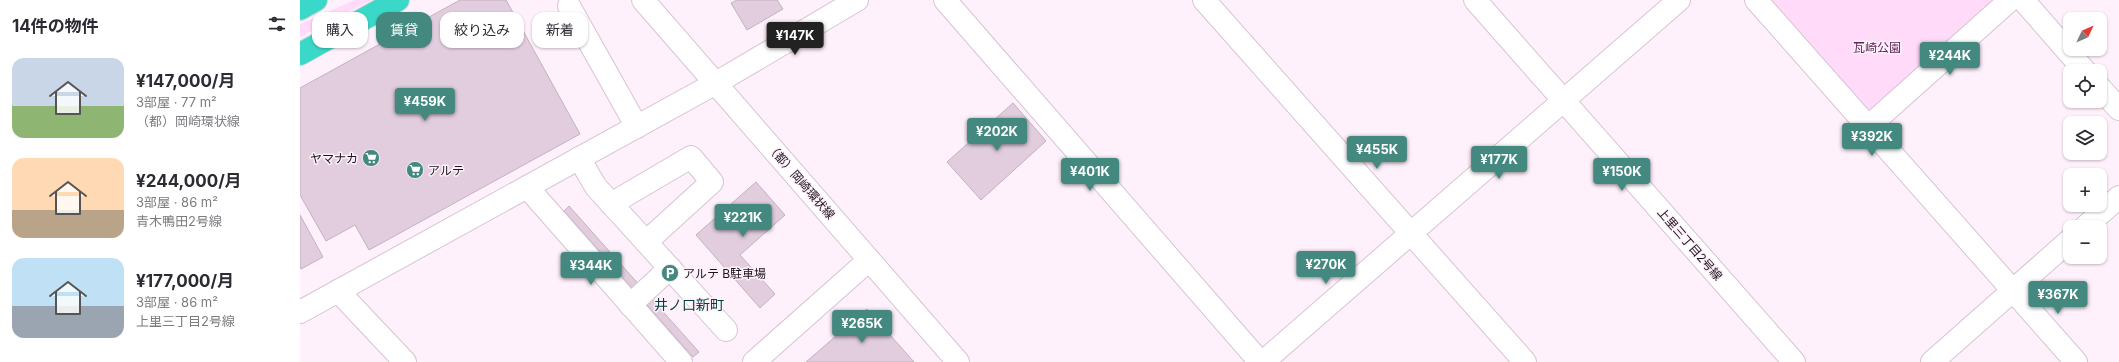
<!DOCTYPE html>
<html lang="ja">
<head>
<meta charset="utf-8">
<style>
  :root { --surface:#fff; --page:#f2f2f3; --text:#2b2b33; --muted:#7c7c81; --accent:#438980 }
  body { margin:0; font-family:Inter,"Noto Sans JP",sans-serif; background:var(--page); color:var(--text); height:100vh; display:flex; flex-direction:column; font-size:15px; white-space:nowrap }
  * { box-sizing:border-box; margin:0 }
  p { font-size:13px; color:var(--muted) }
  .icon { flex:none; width:22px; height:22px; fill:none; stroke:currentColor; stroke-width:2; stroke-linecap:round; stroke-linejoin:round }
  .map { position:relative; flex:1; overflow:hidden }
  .side { display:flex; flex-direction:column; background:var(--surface); width:300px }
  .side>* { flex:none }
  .guide { position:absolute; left:12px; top:12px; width:380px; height:36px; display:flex; gap:8px }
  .needle { width:26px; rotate:46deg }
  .controls { position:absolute; left:1763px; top:12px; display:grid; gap:8px }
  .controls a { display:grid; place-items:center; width:44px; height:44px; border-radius:8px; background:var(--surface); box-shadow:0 1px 3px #0004; font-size:20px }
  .price { position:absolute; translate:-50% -34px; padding:0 9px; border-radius:4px; background:var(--accent); color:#fff; font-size:13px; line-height:26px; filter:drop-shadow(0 1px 2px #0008) }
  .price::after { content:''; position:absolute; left:50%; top:24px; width:12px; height:9px; margin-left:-6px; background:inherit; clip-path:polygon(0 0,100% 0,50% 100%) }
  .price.on { background:#222; color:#fff }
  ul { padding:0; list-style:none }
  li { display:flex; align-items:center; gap:12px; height:100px; padding:0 12px }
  li span { display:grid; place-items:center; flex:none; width:112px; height:80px; border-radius:12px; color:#555 }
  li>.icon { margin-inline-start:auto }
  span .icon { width:48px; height:48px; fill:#fffc; stroke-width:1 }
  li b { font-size:17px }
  h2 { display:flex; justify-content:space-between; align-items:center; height:48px; padding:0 12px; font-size:17px }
  .chip { padding:0 14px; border-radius:12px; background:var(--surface); box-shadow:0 1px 3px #0004; font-size:14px; line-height:36px }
  .chip.on { background:var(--accent); color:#fff }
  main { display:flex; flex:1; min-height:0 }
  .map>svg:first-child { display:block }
  .green { fill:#ffdaf9 }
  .building { fill:#e1cdde; stroke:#c4b0c0 }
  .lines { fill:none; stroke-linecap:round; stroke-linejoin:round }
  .minor-casing { stroke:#d7c3d4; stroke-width:24 }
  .highway-casing { stroke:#d6d5d6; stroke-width:24 }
  .minor { stroke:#fff; stroke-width:22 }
  .highway { stroke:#3ad8c8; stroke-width:22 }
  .labels { text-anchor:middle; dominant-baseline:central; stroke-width:3; stroke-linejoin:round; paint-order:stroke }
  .park-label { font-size:12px; fill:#5d2457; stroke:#fef1fb }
  .poi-label { font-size:12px; fill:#1b141a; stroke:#fef1fb; text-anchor:start }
  .street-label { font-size:12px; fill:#1b141a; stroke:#fef1fb }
  .quarter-label { font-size:14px; fill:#00413b; stroke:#fef1fb }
</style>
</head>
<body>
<main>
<section class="side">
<h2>14件の物件<svg class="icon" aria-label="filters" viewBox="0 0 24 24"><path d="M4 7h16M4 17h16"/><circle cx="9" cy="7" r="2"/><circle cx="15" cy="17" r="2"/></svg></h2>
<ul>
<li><span style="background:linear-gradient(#c9d6e8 60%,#8fb573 0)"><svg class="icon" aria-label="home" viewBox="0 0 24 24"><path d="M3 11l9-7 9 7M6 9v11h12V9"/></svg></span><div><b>¥147,000/月</b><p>3部屋 · 77 m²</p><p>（都）岡崎環状線</p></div></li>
<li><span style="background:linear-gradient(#ffd9b3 65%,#b9a48a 0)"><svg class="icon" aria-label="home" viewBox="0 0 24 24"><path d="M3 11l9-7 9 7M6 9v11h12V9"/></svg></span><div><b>¥244,000/月</b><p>3部屋 · 86 m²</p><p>青木鴨田2号線</p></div></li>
<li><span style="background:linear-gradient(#bfe0f5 60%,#9aa5b1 0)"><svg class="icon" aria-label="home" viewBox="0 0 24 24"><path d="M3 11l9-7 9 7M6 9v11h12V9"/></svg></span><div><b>¥177,000/月</b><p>3部屋 · 86 m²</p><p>上里三丁目2号線</p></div></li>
</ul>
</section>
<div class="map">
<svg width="1819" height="362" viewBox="0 0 1819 362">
  <rect width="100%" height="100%" fill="#fef1fb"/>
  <!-- green -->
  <g class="green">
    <path d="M55,0H71L0,37V24Z"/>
    <path d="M1470,0H1700L1577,110L1568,109Z"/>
  </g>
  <!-- building -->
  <g class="building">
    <path d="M160,0H206L280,134L69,250L55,225L26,241L0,195V88Z"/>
    <path d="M437,0H477L483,9L447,30L431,3Z"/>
    <path d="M713,103L746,141L681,200L647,162Z"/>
    <path d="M456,182L485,215L440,255L475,294L460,308L396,235Z"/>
    <path d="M269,206L399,352L393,357L264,211Z"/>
    <path d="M0,215L23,257L1,269L0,266Z"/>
    <path d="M567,309L614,362H506Z"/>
  </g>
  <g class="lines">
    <defs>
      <g id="minor">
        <path d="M343,0L658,362"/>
        <path d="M645,0L960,362"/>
        <path d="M904,0L1225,362"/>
        <path d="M1175,0L1494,362"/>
        <path d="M1456,0L1776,362"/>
        <path d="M1723,0L1785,71"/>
        <path d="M269,6L337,127"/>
        <path d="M1800,88L1819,109"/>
        <path d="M1568,127L1710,0"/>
        <path d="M279,158L296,187L426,330"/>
        <path d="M227,187L381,362"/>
        <path d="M311,204L391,157L412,182L346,242"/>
        <path d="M1785,227L1819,197"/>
        <path d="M38,291L105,362"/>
        <path d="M330,305L370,268"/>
        <path d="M0,312L416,83L557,0"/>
        <path d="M454,362L569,260"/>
        <path d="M963,362L1379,0"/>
        <path d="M1632,362L1770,240"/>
      </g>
      <g id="highway">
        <path d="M0,9L16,0"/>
        <path d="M0,54L98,0"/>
      </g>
    </defs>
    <!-- minor casing -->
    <use href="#minor" class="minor-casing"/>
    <!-- highway casing -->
    <use href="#highway" class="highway-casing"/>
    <!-- minor -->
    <use href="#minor" class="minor"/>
    <!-- highway -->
    <use href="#highway" class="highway"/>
  </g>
  <!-- icons -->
  <defs>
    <symbol id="supermarket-disc" viewBox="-11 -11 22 22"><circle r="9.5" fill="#438980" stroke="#fef1fb"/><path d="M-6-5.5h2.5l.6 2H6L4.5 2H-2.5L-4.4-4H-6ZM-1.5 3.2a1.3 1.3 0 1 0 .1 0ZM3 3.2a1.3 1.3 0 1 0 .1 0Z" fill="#fff"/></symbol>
    <symbol id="parking-disc" viewBox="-11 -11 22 22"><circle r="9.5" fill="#438980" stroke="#fef1fb"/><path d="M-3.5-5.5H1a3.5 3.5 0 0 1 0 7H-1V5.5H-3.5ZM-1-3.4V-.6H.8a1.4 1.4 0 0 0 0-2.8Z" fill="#fff"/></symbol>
  </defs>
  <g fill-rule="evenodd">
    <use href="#supermarket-disc" x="61" y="148" width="20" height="20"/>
    <use href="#supermarket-disc" x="105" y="160" width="20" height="20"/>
    <use href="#parking-disc" x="360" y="263" width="20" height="20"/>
  </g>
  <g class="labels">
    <!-- park labels -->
    <g class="park-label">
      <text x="1577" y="47">瓦崎公園</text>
    </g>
    <!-- poi labels -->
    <g class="poi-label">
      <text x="58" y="158" text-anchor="end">ヤマナカ</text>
      <text x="128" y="170">アルテ</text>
      <text x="383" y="273">アルテ B駐車場</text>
    </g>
    <!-- street labels -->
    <g class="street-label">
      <text transform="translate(501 181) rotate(49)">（都）岡崎環状線</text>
      <text transform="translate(1390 244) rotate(49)">上里三丁目2号線</text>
    </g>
    <!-- quarter labels -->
    <g class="quarter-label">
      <text x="389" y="304">井ノ口新町</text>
    </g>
  </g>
</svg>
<div class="controls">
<a><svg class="needle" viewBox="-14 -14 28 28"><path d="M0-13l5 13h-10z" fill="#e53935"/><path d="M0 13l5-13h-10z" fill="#7c7c81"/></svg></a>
<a><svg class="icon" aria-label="locate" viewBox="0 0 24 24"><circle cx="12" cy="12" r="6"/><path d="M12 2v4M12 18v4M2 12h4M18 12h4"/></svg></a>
<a><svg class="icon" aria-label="layers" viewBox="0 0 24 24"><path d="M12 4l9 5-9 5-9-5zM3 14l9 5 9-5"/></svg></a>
<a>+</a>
<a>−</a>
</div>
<b class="price on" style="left:495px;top:56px">¥147K</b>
<b class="price" style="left:1650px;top:76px">¥244K</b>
<b class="price" style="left:125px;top:122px">¥459K</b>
<b class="price" style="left:697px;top:152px">¥202K</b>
<b class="price" style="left:1572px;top:157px">¥392K</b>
<b class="price" style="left:1077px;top:170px">¥455K</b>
<b class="price" style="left:1199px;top:180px">¥177K</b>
<b class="price" style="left:790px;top:192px">¥401K</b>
<b class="price" style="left:1322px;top:192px">¥150K</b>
<b class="price" style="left:443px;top:238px">¥221K</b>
<b class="price" style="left:1026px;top:285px">¥270K</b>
<b class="price" style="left:291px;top:286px">¥344K</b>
<b class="price" style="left:1758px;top:315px">¥367K</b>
<b class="price" style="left:562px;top:344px">¥265K</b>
<div class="guide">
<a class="chip">購入</a>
<a class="chip on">賃貸</a>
<a class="chip">絞り込み</a>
<a class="chip">新着</a>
</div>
</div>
</main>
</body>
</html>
